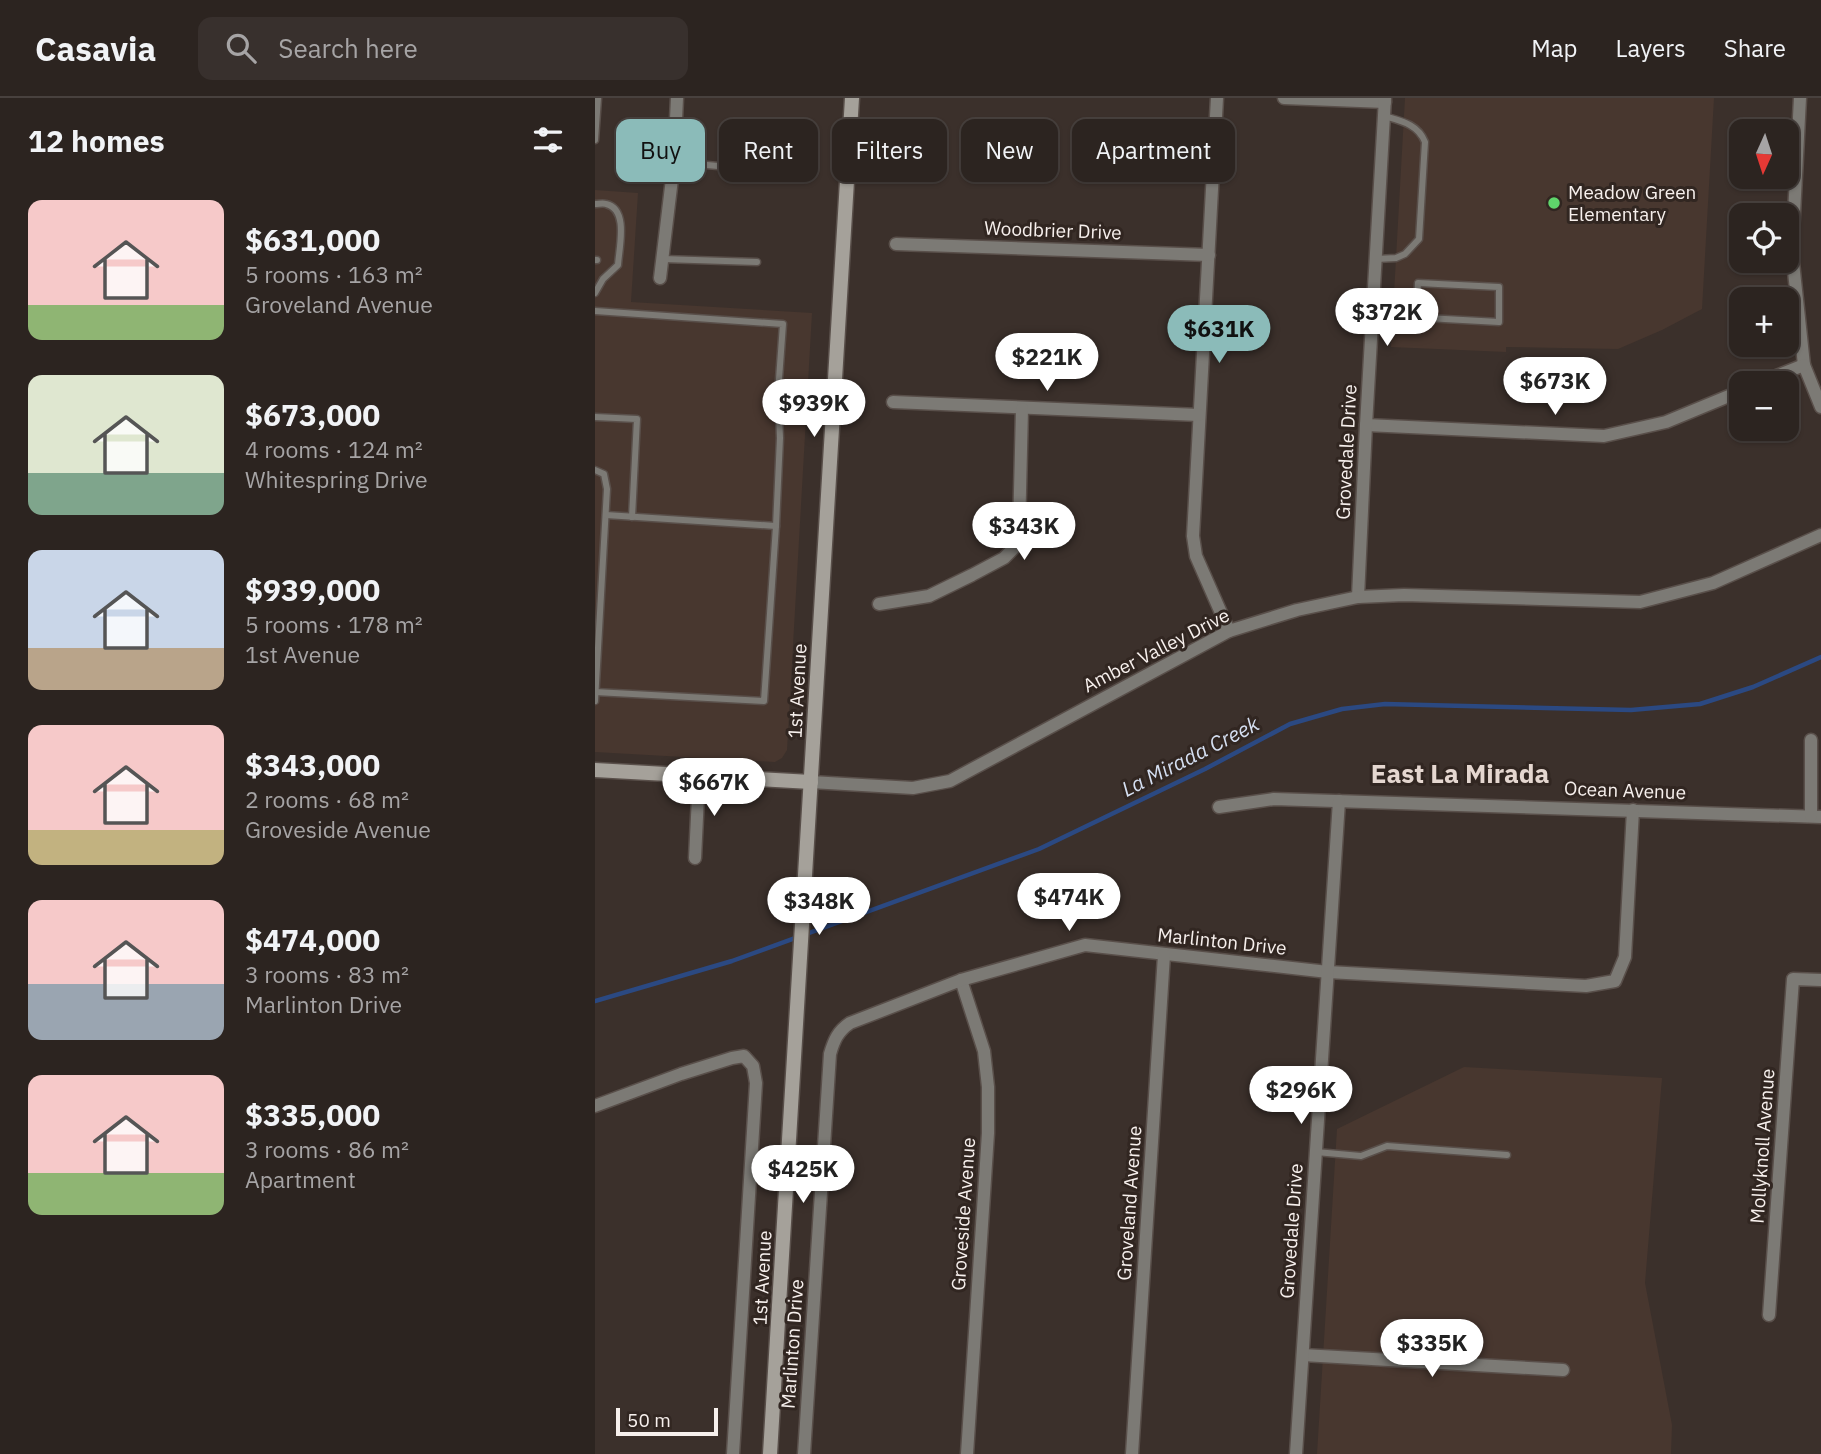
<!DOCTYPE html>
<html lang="en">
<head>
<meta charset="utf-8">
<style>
  :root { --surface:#2c2420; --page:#38302d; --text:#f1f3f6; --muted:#a6a4a5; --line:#48413e; --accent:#8bbbb9 }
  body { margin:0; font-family:"IBM Plex Sans",sans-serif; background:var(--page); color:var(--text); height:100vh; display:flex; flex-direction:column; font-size:26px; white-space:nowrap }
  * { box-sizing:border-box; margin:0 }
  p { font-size:23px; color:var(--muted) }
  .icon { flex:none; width:38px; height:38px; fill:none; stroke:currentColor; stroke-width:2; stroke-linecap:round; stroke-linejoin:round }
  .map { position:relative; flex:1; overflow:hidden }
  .sheet { display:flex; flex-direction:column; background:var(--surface); width:595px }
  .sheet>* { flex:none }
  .guide { position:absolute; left:21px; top:21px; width:665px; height:63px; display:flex; gap:14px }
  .needle { width:46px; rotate:183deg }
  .tools { position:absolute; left:1134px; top:21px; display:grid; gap:14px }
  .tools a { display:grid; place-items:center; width:70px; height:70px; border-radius:14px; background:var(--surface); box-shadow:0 2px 5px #0004,0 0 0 2px var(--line); font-size:35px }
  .scale { position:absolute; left:21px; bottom:18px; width:102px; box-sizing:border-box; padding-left:7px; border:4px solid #f7f0ed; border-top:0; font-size:19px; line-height:24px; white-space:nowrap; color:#f7f0ed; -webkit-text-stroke:5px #312621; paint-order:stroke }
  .price { position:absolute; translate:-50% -60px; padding:0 16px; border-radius:24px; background:#fff; color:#222; font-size:23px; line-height:46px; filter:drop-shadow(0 2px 4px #0008) }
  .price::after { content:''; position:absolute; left:50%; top:42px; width:21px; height:16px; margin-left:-10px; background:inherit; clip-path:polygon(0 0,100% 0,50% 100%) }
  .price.current { background:var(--accent); color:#111 }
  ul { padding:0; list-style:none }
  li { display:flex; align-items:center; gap:21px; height:175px; padding:0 28px }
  li span { display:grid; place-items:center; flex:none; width:196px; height:140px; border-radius:14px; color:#555 }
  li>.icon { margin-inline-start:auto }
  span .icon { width:84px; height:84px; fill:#fffc; stroke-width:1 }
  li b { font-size:30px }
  h2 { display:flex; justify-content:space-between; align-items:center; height:84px; padding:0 28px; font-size:30px }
  .pill { padding:0 24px; border-radius:14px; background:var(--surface); box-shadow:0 2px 5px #0004,0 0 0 2px var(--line); font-size:24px; line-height:63px }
  .pill.current { background:var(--accent); color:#111 }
  header { display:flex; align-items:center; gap:42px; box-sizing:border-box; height:98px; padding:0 35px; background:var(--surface); border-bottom:2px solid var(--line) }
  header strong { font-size:33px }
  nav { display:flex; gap:38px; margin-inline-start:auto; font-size:24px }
  .search { width:490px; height:63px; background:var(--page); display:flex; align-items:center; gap:18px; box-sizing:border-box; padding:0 24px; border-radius:14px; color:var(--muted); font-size:26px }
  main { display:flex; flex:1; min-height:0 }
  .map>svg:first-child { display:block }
  .built { fill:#48372f }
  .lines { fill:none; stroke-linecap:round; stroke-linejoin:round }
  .stream { stroke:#2b4982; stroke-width:4.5 }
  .lane-casing { stroke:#594f4a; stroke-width:9 }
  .street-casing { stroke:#594f4a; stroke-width:15 }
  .secondary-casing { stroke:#594f4a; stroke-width:17 }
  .lane { stroke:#7c7a75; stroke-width:6 }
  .street { stroke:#7c7a75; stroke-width:12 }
  .secondary { stroke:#a5a19a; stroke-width:14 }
  .poi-dot { fill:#5fd56b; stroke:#312621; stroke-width:2.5 }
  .labels { text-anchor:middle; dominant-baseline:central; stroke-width:6; stroke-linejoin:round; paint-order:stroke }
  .poi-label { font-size:19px; fill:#f7f0ed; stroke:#312621; text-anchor:start }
  .street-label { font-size:19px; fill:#f7f0ed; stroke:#312621 }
  .water-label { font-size:21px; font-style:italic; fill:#d5dff1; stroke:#312621 }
  .district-label { font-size:26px; font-weight:bold; fill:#e5d7d0; stroke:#312621 }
</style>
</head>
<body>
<header>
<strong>Casavia</strong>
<div class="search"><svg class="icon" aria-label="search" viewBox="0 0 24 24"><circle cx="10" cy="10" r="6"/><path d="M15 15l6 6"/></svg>Search here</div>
<nav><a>Map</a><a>Layers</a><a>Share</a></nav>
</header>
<main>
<section class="sheet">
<h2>12 homes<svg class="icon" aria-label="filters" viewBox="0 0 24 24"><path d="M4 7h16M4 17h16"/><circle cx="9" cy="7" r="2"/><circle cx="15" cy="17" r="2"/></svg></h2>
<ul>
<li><span style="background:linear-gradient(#f6c9c9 75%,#8fb573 0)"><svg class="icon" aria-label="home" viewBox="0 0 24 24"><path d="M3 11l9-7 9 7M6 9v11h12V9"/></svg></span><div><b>$631,000</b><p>5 rooms · 163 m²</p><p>Groveland Avenue</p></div></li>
<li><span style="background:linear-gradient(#dfe7d0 70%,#7fa58c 0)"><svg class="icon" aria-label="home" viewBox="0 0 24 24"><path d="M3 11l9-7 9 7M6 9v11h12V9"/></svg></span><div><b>$673,000</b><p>4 rooms · 124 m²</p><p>Whitespring Drive</p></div></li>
<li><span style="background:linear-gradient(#c9d6e8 70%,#b9a48a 0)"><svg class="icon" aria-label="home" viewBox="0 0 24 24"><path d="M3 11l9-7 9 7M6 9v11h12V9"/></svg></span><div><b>$939,000</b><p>5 rooms · 178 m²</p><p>1st Avenue</p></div></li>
<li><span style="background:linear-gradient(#f6c9c9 75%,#c2b280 0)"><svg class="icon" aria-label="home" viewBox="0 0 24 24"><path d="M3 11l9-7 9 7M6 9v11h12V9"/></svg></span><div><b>$343,000</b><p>2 rooms · 68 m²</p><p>Groveside Avenue</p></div></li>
<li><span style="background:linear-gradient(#f6c9c9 60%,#9aa5b1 0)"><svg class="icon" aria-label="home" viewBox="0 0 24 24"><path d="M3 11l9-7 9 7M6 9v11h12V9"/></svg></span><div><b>$474,000</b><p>3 rooms · 83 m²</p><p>Marlinton Drive</p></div></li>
<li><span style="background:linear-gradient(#f6c9c9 70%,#8fb573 0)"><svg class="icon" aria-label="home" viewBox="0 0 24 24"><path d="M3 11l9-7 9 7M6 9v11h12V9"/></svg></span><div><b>$335,000</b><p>3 rooms · 86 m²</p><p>Apartment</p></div></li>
</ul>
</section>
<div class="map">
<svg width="1226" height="1356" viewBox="0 0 1226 1356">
  <rect width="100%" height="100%" fill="#3b302b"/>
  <!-- built -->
  <g class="built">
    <path d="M810,0H1119L1107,211L1067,232L1023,251L911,249V254L796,249Z"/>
    <path d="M0,92L43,95L36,204L217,215L192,652L187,660L180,664L0,654Z"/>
    <path d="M869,969L1067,980L1050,1185L1077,1327L1076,1356H722L742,1031Z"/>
  </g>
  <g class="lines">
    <!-- stream -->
    <path class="stream" d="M0,903L137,863L444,751L610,671L695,626L747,611L790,606L1036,612L1105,606L1158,589L1226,559"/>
    <defs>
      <g id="lane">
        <path d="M0,42L3,0"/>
        <path d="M79,64L156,71"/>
        <path d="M0,106C4,106 8,105 11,106C34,111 24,150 23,167L8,181L0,195"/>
        <path d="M68,161L162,164"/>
        <path d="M781,161L801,160L810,156L824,141L830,44C823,26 806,23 789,18"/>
        <path d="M0,162H2"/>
        <path d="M0,213L188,226L183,295L185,340L181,428L169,603L0,594"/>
        <path d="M777,217L904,224V189L823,185L821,219"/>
        <path d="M0,319L42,321L37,419"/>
        <path d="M0,372L9,376L12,391L0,603"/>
        <path d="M11,417L181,428"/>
        <path d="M721,1054L766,1058L792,1048L912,1057"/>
      </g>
      <g id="street">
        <path d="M622,0L598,438L601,458L634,533"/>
        <path d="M689,0L790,4"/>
        <path d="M1205,0L1197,155L1209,267L1226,309"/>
        <path d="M301,146L614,157"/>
        <path d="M65,180L79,64L82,0"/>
        <path d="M1164,285L1209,267"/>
        <path d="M298,304L604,317"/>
        <path d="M771,327L1009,338L1071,324L1146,293"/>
        <path d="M763,499L771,327L790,0"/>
        <path d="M284,506L334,498L377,477L409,460L419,450L424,434L427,311"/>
        <path d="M216,684L318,690L355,683L634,533L702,512L763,499L809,497L1045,504L1118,485L1226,437"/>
        <path d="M624,709L679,701L1226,719"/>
        <path d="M1216,718V642"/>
        <path d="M100,760L104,678"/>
        <path d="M366,882L389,953L393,989V1035L372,1356"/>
        <path d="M0,1008L86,976L137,960L149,958L158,968L161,985L138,1356"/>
        <path d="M1174,1217L1198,881L1226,882"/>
        <path d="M708,1257L968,1272"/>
        <path d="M209,1356L235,956C239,942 243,933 255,925L366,882L490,847L733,874L991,888L1020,883L1030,859L1038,712"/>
        <path d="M537,1356L569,857"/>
        <path d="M701,1356L744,703"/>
      </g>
      <g id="secondary">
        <path d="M0,672L216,684"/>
        <path d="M175,1356L257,0"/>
      </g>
    </defs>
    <!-- lane casing -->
    <use href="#lane" class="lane-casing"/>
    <!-- street casing -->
    <use href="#street" class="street-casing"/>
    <!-- secondary casing -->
    <use href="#secondary" class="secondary-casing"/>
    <!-- lane -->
    <use href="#lane" class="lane"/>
    <!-- street -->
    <use href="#street" class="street"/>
    <!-- secondary -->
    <use href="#secondary" class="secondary"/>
  </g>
  <!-- markers -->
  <circle class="poi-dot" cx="959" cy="105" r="7"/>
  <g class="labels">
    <!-- poi labels -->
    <g class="poi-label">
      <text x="973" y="94">Meadow Green<tspan x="973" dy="22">Elementary</tspan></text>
    </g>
    <!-- street labels -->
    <g class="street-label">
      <text transform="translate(458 132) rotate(2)">Woodbrier Drive</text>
      <text transform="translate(751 354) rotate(-87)">Grovedale Drive</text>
      <text transform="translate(561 552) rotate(-27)">Amber Valley Drive</text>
      <text transform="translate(202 593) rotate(-87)">1st Avenue</text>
      <text transform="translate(1030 692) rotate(2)">Ocean Avenue</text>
      <text transform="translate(627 843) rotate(6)">Marlinton Drive</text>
      <text transform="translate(1167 1048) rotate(-86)">Mollyknoll Avenue</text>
      <text transform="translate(534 1105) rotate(-86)">Groveland Avenue</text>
      <text transform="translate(368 1116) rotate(-86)">Groveside Avenue</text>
      <text transform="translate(696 1133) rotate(-86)">Grovedale Drive</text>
      <text transform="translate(167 1180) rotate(-87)">1st Avenue</text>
      <text transform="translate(197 1246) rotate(-86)">Marlinton Drive</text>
    </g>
    <!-- water labels -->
    <g class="water-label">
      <text transform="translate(595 658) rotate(-27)">La Mirada Creek</text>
    </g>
    <!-- district labels -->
    <g class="district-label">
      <text x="865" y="675">East La Mirada</text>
    </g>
  </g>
</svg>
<div class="tools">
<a><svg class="needle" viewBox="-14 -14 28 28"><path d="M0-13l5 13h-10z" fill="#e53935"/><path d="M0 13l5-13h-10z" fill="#a6a4a5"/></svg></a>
<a><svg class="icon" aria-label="locate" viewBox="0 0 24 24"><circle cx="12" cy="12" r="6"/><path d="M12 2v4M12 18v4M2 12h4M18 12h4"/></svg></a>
<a>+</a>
<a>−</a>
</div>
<div class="scale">50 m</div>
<b class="price" style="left:792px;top:250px">$372K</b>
<b class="price current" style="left:624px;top:267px">$631K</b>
<b class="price" style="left:452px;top:295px">$221K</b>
<b class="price" style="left:960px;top:319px">$673K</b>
<b class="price" style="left:219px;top:341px">$939K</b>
<b class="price" style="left:429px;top:464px">$343K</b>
<b class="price" style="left:119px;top:720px">$667K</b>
<b class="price" style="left:474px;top:835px">$474K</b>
<b class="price" style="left:224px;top:839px">$348K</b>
<b class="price" style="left:706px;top:1028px">$296K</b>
<b class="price" style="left:208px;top:1107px">$425K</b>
<b class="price" style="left:837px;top:1281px">$335K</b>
<div class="guide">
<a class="pill current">Buy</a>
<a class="pill">Rent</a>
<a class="pill">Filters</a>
<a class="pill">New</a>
<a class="pill">Apartment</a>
</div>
</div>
</main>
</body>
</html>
